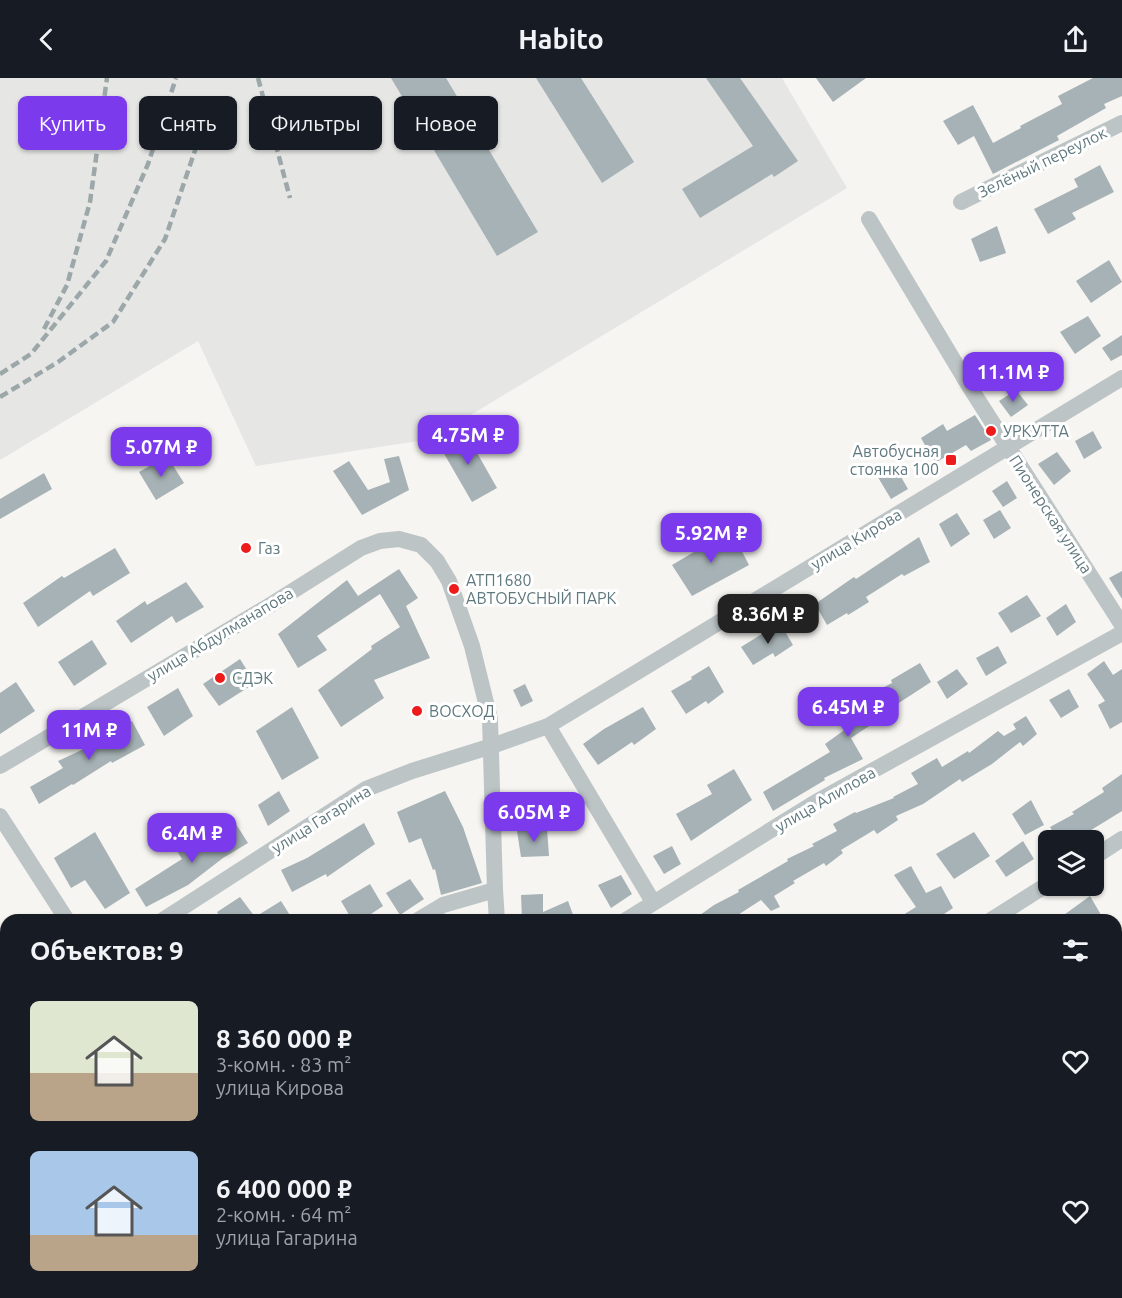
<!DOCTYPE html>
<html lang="ru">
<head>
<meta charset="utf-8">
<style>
  :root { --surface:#171b24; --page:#20242c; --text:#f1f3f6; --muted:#9ea1a6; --accent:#7c3aed }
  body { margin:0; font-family:Ubuntu,sans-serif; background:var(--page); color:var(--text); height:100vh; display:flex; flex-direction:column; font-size:22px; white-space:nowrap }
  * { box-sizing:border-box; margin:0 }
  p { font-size:20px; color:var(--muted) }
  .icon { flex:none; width:33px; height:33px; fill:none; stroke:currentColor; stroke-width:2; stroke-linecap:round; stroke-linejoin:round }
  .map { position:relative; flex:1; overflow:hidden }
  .drawer { position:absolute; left:0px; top:836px; width:1122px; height:386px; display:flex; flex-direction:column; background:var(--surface); border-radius:18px 18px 0 0; box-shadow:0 2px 4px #0004 }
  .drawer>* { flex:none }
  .banner { position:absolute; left:18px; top:18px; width:600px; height:54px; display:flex; gap:12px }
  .tools { position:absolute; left:1038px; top:752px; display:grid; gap:12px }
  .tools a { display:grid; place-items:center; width:66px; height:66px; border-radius:9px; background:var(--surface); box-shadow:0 2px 4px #0004; font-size:30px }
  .price { position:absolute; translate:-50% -51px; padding:0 14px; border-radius:12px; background:var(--accent); color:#fff; font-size:20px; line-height:39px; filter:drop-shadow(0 2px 3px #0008) }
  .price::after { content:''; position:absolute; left:50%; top:36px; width:18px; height:14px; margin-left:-9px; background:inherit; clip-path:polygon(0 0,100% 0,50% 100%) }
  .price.active { background:#222; color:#fff }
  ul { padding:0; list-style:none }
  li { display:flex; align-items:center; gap:18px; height:150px; padding:0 30px }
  li span { display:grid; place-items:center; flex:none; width:168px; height:120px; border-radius:9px; color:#555 }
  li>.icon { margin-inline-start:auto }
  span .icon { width:72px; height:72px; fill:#fffc; stroke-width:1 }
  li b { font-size:26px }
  h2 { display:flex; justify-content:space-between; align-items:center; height:72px; padding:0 30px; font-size:26px }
  .chip { padding:0 21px; border-radius:9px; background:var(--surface); box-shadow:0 2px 4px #0004; font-size:21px; line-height:54px }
  .chip.active { background:var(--accent); color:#fff }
  header { display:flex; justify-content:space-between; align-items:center; height:78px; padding:0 30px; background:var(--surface); font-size:27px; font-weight:700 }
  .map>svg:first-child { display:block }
  .built { fill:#e6e6e5 }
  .building { fill:#a6b2b5 }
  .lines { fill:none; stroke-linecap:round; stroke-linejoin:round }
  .minor { stroke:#bdc4c6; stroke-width:16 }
  .rail { stroke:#9ca7aa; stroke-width:4.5; stroke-dasharray:9 4.5; stroke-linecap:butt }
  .poi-dot { fill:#ed1c1a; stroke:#fff; stroke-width:2 }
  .labels { text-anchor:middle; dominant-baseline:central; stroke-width:6; stroke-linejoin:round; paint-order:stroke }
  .street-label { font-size:16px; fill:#5f787e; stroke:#fff }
  .poi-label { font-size:16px; fill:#5f787e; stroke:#fff; text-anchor:start }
</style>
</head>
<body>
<header><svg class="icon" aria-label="back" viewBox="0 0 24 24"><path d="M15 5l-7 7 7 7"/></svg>Habito<svg class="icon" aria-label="share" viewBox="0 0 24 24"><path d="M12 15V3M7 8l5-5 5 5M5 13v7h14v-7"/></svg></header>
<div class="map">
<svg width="1122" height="1220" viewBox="0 0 1122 1220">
  <rect width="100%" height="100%" fill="#f6f5f1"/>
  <!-- built -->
  <path class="built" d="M0,0H782L847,110L431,361L256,388L198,263L0,382Z"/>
  <!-- building -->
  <g class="building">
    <path d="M391,0H446L538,154L497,178Z"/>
    <path d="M536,0H581L634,84L602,105Z"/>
    <path d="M706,0H740L798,83L774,99L772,96L700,140L682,111L753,68Z"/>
    <path d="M816,0H866L833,24Z"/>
    <path d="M1093,0H1122V18L1104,26L1106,30L1057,58L1059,62L993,96L974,58L958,67L943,43L973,27L993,65L1021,50L1020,48L1062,26L1058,18Z"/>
    <path d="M1100,87L1114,114L1072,135L1076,141L1048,156L1034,131L1078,109L1074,101Z"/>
    <path d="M997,148L1006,175L980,184L971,161Z"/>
    <path d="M1109,182L1122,204L1091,225L1076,203Z"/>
    <path d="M1088,238L1101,258L1075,276L1060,254Z"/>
    <path d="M1122,257V277L1111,283L1102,270Z"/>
    <path d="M1052,279L1064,300L1045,312L1030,291Z"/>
    <path d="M1016,312L1028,327L1011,339L999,323Z"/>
    <path d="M975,337L991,362L971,373L966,367L935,385L921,360L943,346L947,353Z"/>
    <path d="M464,352L497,410L472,424L439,367Z"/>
    <path d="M1093,353L1102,370L1084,381L1075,363Z"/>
    <path d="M1057,374L1071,393L1054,407L1038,386Z"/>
    <path d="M167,378L184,405L156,422L139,394Z"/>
    <path d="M399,378L409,412L362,437L333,393L349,383L368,412L390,404L384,381Z"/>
    <path d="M893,385L908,411L891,421L876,396Z"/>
    <path d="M44,395L52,411L0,441V421Z"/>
    <path d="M1007,403L1017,420L1003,429L992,413Z"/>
    <path d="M1000,432L1011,450L994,461L983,442Z"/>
    <path d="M957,435L970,456L951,469L939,446Z"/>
    <path d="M731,452L749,487L692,518L672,487Z"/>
    <path d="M919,459L930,484L904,498L902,496L866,519L869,524L848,537L847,535L827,547L815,526L854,499L856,501Z"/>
    <path d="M115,470L130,495L93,518L90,513L38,549L23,525L62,498L64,500Z"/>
    <path d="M399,491L418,520L406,528L430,580L374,602L384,620L341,649L318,612L372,571L371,568L400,549L380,516L317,558L327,572L298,590L278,556L347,502L358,518Z"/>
    <path d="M1122,493V521L1109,500Z"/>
    <path d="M186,504L204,529L176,545L172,538L131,565L116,543L145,523L147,527Z"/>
    <path d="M1027,517L1041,538L1011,555L998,535Z"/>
    <path d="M1066,526L1076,544L1057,558L1046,540Z"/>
    <path d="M780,545L793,567L775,579L773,575L753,587L741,569Z"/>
    <path d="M92,562L107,586L74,608L58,584Z"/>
    <path d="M998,568L1007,585L986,598L976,580Z"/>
    <path d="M240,581L255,605L219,628L203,606Z"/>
    <path d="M1104,583L1113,597L1122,591V644L1110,651L1098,627L1105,623L1087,596Z"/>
    <path d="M920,585L931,604L888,632L889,635L851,660L863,681L824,700L825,702L773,733L763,714L830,674L825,666L861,640L851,626L892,605L891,602Z"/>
    <path d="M709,588L724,614L708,626L706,623L686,636L671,613L692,601L691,599Z"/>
    <path d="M957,591L968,606L947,621L937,604Z"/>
    <path d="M16,604L35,633L0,656V615Z"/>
    <path d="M525,606L533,623L521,629L513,612Z"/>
    <path d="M178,610L193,638L164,658L147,629Z"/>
    <path d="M1069,611L1079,629L1061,640L1049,622Z"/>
    <path d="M292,629L319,680L282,702L256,653Z"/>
    <path d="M643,629L656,651L634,667L632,664L598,687L583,666L604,651Z"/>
    <path d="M1026,638L1037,656L1023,668L1020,664L992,686L962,704L960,701L923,726L896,738L898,742L877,756L874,752L841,772L843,775L826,788L824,785L793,803L795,805L774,818L780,829L771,833L761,822L730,842H693L714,827L739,814L738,812L788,783L787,781L814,768L812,766L837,753L833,746L855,734L856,735L894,720L893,719L918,706L911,695L937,680L942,689L968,673L969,675L998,653L1004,658L1016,651L1013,646Z"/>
    <path d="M132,643L145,667L112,685L111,683L73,707L72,706L39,726L30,709L63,690L58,683L88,669Z"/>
    <path d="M734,691L752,722L691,763L676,736L712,716L707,707Z"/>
    <path d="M1122,696V733L1075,762H1057L1050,749L1074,736L1072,734L1104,714L1102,710Z"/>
    <path d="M279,713L290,733L268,748L258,727Z"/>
    <path d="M445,713L463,749L482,805L441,817L435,791L433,792L421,760L409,765L397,734Z"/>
    <path d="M1031,722L1044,747L1025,757L1012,736Z"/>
    <path d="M234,743L248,765L223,780L188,807L146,829L135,811L182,781L177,773L201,759L205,765Z"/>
    <path d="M364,745L375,766L327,799L326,796L292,814L281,792L307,780Z"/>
    <path d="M547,751L549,778L521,779L517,753Z"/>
    <path d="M95,754L130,815L105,831L85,802L71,810L54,780Z"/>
    <path d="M974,754L990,778L954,801L936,776Z"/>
    <path d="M1023,763L1034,781L1006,799L995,783Z"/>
    <path d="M672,768L681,786L664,796L653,778Z"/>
    <path d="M911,788L926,815L941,808L953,830L935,842H895L916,829L894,797Z"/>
    <path d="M621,797L632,816L611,830L598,807Z"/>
    <path d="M410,801L424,821L400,837L386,815Z"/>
    <path d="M370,806L383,828L362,842H352L341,823Z"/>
    <path d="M543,816V834L568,823L575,842H522L521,817Z"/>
    <path d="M1090,818L1104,842H1057Z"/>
    <path d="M240,819L255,839L281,823L293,842H222L217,834Z"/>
  </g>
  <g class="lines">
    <!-- minor -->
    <g class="minor">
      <path d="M961,124L1122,45"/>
      <path d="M869,141L969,308L1122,547"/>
      <path d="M548,648L653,824"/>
      <path d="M0,688L272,526L361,470L380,463L399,461L421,467L437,483L449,503L472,568L490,641L495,812L497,842"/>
      <path d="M0,738L67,842"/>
      <path d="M1094,779L1122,761"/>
      <path d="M163,842L366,711L412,693L492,668L548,648L1122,300"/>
      <path d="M418,842L443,827L495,812"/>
      <path d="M626,842L816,724L1122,555"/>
      <path d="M991,842L1048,806"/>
      <path d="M0,943L6,940"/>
      <path d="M1116,956L1122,952"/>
      <path d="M0,1142L6,1151"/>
      <path d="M1116,1153L1122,1149"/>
      <path d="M1116,1193L1122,1202"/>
      <path d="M47,1215L50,1220"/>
      <path d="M291,1215L294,1220"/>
      <path d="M613,1215L615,1220"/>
      <path d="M458,1220L466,1215"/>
    </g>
    <!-- rail -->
    <g class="rail">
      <path d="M258,0L290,120"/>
      <path d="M44,251L67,207L90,124L107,0"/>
      <path d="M0,296L31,276L106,183L148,86L176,0"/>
      <path d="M0,319L58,284L113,244L165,161L207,37"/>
    </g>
  </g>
  <!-- markers -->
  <g class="poi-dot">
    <circle cx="991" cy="353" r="6"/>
    <rect x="945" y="376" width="12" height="12" rx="3"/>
    <circle cx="246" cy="470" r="6"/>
    <circle cx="454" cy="511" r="6"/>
    <circle cx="220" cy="600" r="6"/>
    <circle cx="417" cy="633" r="6"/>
  </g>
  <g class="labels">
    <!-- street labels -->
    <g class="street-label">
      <text transform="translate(1042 84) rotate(-26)">Зелёный переулок</text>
      <text transform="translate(1051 436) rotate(57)">Пионерская улица</text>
      <text transform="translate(856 461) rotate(-31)">улица Кирова</text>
      <text transform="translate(220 556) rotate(-31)">улица Абдулманапова</text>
      <text transform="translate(825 721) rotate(-30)">улица Алилова</text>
      <text transform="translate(321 741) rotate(-32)">улица Гагарина</text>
    </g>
    <!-- poi labels -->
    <g class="poi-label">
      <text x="1003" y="353">УРКУТТА</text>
      <text x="939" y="373" text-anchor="end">Автобусная<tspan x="939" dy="18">стоянка 100</tspan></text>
      <text x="258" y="470">Газ</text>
      <text x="466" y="502">АТП1680<tspan x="466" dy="18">АВТОБУСНЫЙ ПАРК</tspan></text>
      <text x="232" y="600">СДЭК</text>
      <text x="429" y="633">ВОСХОД</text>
    </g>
  </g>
</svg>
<div class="tools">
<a><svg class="icon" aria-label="layers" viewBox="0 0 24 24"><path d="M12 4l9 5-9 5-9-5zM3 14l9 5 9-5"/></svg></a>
</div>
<b class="price" style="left:1013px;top:325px">11.1M ₽</b>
<b class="price" style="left:468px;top:388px">4.75M ₽</b>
<b class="price" style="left:161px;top:400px">5.07M ₽</b>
<b class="price" style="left:711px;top:486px">5.92M ₽</b>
<b class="price active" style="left:768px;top:567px">8.36M ₽</b>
<b class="price" style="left:848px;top:660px">6.45M ₽</b>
<b class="price" style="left:89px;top:683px">11M ₽</b>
<b class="price" style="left:534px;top:765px">6.05M ₽</b>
<b class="price" style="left:192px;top:786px">6.4M ₽</b>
<div class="banner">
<a class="chip active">Купить</a>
<a class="chip">Снять</a>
<a class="chip">Фильтры</a>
<a class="chip">Новое</a>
</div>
<section class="drawer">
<h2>Объектов: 9<svg class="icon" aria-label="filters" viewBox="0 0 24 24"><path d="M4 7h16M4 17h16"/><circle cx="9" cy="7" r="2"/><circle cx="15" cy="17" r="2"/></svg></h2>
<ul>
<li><span style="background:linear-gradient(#dfe7d0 60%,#b9a48a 0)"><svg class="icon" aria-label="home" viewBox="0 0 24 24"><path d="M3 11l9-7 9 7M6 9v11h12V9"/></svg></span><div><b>8 360 000 ₽</b><p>3-комн. · 83 m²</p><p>улица Кирова</p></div><svg class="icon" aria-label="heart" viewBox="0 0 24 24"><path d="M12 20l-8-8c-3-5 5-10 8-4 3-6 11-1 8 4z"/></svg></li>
<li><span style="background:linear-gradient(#a9c7e8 70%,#b9a48a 0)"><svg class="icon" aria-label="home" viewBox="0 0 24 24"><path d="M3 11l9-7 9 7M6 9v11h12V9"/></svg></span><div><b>6 400 000 ₽</b><p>2-комн. · 64 m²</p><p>улица Гагарина</p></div><svg class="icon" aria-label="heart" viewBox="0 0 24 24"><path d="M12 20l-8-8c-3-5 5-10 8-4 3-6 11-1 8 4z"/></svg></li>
</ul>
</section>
</div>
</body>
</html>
